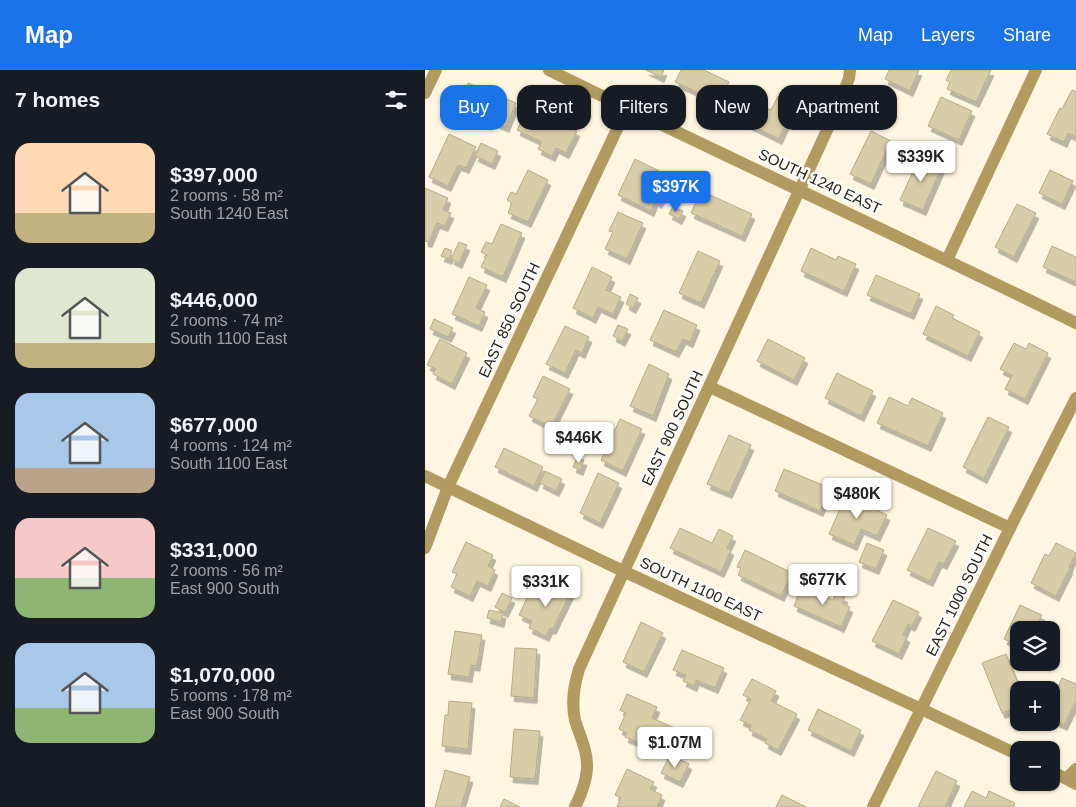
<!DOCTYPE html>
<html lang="en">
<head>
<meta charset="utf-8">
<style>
  :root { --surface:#171b24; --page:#20242c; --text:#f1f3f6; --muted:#9ea1a6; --accent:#1a73e8 }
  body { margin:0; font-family:Arial,sans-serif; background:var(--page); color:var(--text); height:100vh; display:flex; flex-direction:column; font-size:19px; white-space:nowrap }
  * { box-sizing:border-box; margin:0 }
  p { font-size:16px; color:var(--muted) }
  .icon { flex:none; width:28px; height:28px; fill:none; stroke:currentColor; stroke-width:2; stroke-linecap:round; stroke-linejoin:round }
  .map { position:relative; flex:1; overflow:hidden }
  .details { display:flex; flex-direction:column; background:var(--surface); width:425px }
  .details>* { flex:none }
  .banner { position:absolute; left:15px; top:15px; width:475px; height:45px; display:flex; gap:10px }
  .controls { position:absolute; left:585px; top:551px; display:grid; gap:10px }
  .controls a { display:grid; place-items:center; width:50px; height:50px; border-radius:10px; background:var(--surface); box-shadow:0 1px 4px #0004; font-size:25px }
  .price { position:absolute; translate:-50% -42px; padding:0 11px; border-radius:5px; background:#fff; color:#222; font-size:16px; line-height:32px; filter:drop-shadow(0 1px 2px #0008) }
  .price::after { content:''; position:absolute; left:50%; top:30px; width:15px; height:11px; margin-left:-8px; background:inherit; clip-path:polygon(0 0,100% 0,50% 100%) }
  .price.selected { background:var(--accent); color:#fff }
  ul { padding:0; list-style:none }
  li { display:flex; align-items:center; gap:15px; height:125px; padding:0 15px }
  li span { display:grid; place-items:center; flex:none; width:140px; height:100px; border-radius:15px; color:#555 }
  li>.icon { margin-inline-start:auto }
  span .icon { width:60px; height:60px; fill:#fffc; stroke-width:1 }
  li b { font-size:21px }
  h2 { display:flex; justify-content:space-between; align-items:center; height:60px; padding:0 15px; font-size:21px }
  .chip { padding:0 18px; border-radius:15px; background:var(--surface); box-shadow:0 1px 4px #0004; font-size:18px; line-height:45px }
  .chip.selected { background:var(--accent); color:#fff }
  header { display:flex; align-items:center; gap:30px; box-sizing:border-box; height:70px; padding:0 25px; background:var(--accent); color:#fff }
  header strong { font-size:24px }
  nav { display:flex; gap:28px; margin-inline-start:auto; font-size:18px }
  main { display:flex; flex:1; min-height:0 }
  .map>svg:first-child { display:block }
  .building { fill:#d9cca8; stroke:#b7aa88; filter:url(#shadow) }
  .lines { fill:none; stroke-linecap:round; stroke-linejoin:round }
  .minor { stroke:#b19b60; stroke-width:12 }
  .tertiary { stroke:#b19b60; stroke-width:12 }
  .labels { text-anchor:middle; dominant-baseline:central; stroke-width:5; stroke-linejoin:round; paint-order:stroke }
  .street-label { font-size:15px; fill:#282315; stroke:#fff }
</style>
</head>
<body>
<header>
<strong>Map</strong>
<nav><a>Map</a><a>Layers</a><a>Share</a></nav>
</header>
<main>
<section class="details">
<h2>7 homes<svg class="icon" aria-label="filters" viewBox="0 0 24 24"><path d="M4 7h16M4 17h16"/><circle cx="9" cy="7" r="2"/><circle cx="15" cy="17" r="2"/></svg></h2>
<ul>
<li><span style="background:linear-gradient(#ffd9b3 70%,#c2b280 0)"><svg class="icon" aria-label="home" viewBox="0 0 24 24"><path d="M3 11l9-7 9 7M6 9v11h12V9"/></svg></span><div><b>$397,000</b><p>2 rooms · 58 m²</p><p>South 1240 East</p></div></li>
<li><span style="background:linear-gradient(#dfe7d0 75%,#c2b280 0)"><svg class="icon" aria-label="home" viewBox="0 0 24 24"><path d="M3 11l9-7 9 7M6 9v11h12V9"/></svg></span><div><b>$446,000</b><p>2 rooms · 74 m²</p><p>South 1100 East</p></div></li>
<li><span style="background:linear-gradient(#a9c7e8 75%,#b9a48a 0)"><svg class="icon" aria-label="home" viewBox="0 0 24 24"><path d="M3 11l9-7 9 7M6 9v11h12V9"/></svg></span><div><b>$677,000</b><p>4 rooms · 124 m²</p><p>South 1100 East</p></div></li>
<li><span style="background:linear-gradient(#f6c9c9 60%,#8fb573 0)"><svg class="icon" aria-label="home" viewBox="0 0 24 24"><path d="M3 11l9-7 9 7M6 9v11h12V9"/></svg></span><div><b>$331,000</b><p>2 rooms · 56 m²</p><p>East 900 South</p></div></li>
<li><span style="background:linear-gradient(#a9c7e8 65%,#8fb573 0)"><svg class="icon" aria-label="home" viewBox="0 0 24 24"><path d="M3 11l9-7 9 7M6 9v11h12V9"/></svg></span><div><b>$1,070,000</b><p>5 rooms · 178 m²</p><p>East 900 South</p></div></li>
</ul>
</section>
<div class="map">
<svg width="651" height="737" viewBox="0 0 651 737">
  <defs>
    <filter id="shadow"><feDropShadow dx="3" dy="5.5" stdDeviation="0" flood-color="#0004"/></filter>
  </defs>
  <rect width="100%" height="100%" fill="#fef6e0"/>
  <!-- building -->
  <g class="building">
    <path d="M221,0H239L236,7Z"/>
    <path d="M256,0H279L304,12L294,32L250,12Z"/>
    <path d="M464,0H494L485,21L460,9Z"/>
    <path d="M526,0H566L551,32L522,19L525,12L521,10Z"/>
    <path d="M43,13L91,33L81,57L33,36Z"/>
    <path d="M647,20L651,22V67L643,63L639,72L622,64L635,38L637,39Z"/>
    <path d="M353,26L370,34L354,69L321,53L331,33L346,40Z"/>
    <path d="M516,27L547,41L534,70L503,56Z"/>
    <path d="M103,37L152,61L141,83L131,78L127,86L113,79L117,72L92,60Z"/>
    <path d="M446,61L466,71L446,114L425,104Z"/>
    <path d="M24,64L51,77L41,98L33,95L23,116L4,107Z"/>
    <path d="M56,73L73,81L67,94L50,86Z"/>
    <path d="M495,86L517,96L498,140L475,130Z"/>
    <path d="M210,89L242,105L234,122L239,124L234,133L230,131L226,141L193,125Z"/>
    <path d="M103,100L123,110L103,152L83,143L87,133L82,130L86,122L91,124Z"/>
    <path d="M625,100L648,111L637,134L614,123Z"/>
    <path d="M0,118L23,128L18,140L26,143L20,156L12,153L4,172L0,171Z"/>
    <path d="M276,121L327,144L317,166L266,143Z"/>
    <path d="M592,134L611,143L589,187L570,177Z"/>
    <path d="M248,137L258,141L254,149L244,144Z"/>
    <path d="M193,142L218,153L202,189L180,179L188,162L184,161Z"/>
    <path d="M76,154L97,163L78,207L56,197L62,185L56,182L61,172L67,174Z"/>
    <path d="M34,172L42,175L34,193L26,189Z"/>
    <path d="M627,176L651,187V212L618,197Z"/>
    <path d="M20,178L27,181L24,189L16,186Z"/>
    <path d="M386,178L411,190L413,186L431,194L419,221L376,201Z"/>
    <path d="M273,181L295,191L276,233L254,223Z"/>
    <path d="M167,197L187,207L181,220L196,227L188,244L173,237L168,248L148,238Z"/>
    <path d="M451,205L495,224L486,244L442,225Z"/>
    <path d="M44,207L62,215L51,238L60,242L54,256L27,244Z"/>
    <path d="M205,224L213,228L208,238L201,234Z"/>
    <path d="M511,236L529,245L527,248L555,262L543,286L498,264Z"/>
    <path d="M239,240L272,255L265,272L258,269L251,282L225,270Z"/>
    <path d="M9,249L28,258L23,267L5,259Z"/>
    <path d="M193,255L203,259L197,271L188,266Z"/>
    <path d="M140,256L164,267L157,283L151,280L140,303L121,294Z"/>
    <path d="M15,269L42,283L27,314L8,304L11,299L2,295Z"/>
    <path d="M343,269L380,288L369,310L332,291Z"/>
    <path d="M589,273L601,279L604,273L623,283L600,329L580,319L587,305L575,299Z"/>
    <path d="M224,294L244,304L228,346L205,336Z"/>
    <path d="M412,303L448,321L436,346L400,328Z"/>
    <path d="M118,306L145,319L126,357L104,346L113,329L108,327Z"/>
    <path d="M464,327L483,336L487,328L518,343L503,376L452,353Z"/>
    <path d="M563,347L584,357L559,408L538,397Z"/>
    <path d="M195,349L217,359L198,401L176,390Z"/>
    <path d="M167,352L176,356L171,368L162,364Z"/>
    <path d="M304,365L326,375L304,423L282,414Z"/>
    <path d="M79,378L118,397L109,416L70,397Z"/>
    <path d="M152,388L159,390L155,400L148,397Z"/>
    <path d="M359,399L405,418L395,441L350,421Z"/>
    <path d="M120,401L137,409L131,421L115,413Z"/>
    <path d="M173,403L194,413L175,453L155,443Z"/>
    <path d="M421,425L431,430L433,427L447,433L445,437L462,445L452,466L436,459L429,475L404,464Z"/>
    <path d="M255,458L287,473L294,459L308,466L302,478L306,480L296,502L245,478Z"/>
    <path d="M503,458L531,471L519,494L514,492L505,511L482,500Z"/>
    <path d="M41,472L68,485L63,496L70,500L63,516L52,511L45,526L26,517L32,504L27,502Z"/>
    <path d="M442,473L459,480L451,499L434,492Z"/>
    <path d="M631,473L651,483L644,497L645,498L631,526L606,513L620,484L624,486Z"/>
    <path d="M320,480L367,503L356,526L313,505L316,498L312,497Z"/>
    <path d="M125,510L147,520L128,559L125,558L121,566L104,558L107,551L94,545L104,524L116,529Z"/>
    <path d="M377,516L408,530L411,523L420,527L417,533L425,537L416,557L369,536Z"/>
    <path d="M77,523L87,528L80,542L70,537Z"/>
    <path d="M468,530L494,542L487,556L483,554L478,565L482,567L474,584L447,571Z"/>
    <path d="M595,535L617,545L610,560H594V576L579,569Z"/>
    <path d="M64,540L78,543L76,552L62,548Z"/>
    <path d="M216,552L238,563L219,602L198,592Z"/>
    <path d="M30,561L57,565L52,596L46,595L44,607L23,604Z"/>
    <path d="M90,578L112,579L109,628L86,626Z"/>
    <path d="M257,580L299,598L290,618L271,610L269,616L258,611L261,605L248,600Z"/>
    <path d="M581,584L596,620H594V637L577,643L557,593Z"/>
    <path d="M637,608L651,614V633H650L639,655L626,649V632Z"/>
    <path d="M327,609L351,621L346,631L372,644L353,680L340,673L342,669L324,660L326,655L315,650L326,629L318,625Z"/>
    <path d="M202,624L232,637L227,648L252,659L242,683L218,672L217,674L200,667L202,663L194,659L201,643L195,640Z"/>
    <path d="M24,631L47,633L43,679L17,676L20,645H23Z"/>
    <path d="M393,639L436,660L426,681L383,660Z"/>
    <path d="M89,659L115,661L110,709L85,707Z"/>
    <path d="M245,685L264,694L255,712L236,703Z"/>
    <path d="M202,699L229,712L225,719L237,725L232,737H192L196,728L190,725Z"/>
    <path d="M20,700L45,707L36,737H10Z"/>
    <path d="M511,701L532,711L520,737H493Z"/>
    <path d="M547,721L561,728L564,721L590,733L588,737H539Z"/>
    <path d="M357,725L381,737H351Z"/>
    <path d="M79,729L95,737H75Z"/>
  </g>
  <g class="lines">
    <!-- minor -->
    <g class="minor">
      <path d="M124,0C299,86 476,167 651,253"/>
      <path d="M0,23L11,0"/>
      <path d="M522,190L611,0"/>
      <path d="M285,317L585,458"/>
      <path d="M0,478L23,417L202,38"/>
      <path d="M642,708L651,699"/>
      <path d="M150,737C156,725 161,712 162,699C163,681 155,667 150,650C146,632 149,616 154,599L415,32L424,8L425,0"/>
      <path d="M448,737L585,458L651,328"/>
    </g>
    <!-- tertiary -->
    <g class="tertiary">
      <path d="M0,406L198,501L496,639L594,685"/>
      <path d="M626,701L651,714"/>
    </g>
  </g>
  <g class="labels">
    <!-- street labels -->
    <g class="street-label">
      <text transform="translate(395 111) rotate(25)">SOUTH 1240 EAST</text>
      <text transform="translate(84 250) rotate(-65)">EAST 850 SOUTH</text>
      <text transform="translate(247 358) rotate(-65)">EAST 900 SOUTH</text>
      <text transform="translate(276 519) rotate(25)">SOUTH 1100 EAST</text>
      <text transform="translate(534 525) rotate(-64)">EAST 1000 SOUTH</text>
    </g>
  </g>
</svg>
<div class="controls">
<a><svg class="icon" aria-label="layers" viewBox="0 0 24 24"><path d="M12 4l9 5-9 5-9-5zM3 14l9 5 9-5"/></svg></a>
<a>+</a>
<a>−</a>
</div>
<b class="price" style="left:496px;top:113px">$339K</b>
<b class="price selected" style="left:251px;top:143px">$397K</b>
<b class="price" style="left:154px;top:394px">$446K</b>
<b class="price" style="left:432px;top:450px">$480K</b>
<b class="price" style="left:398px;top:536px">$677K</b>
<b class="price" style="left:121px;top:538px">$331K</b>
<b class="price" style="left:250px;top:699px">$1.07M</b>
<div class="banner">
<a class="chip selected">Buy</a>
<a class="chip">Rent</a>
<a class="chip">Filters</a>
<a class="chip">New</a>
<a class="chip">Apartment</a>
</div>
</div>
</main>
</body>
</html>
